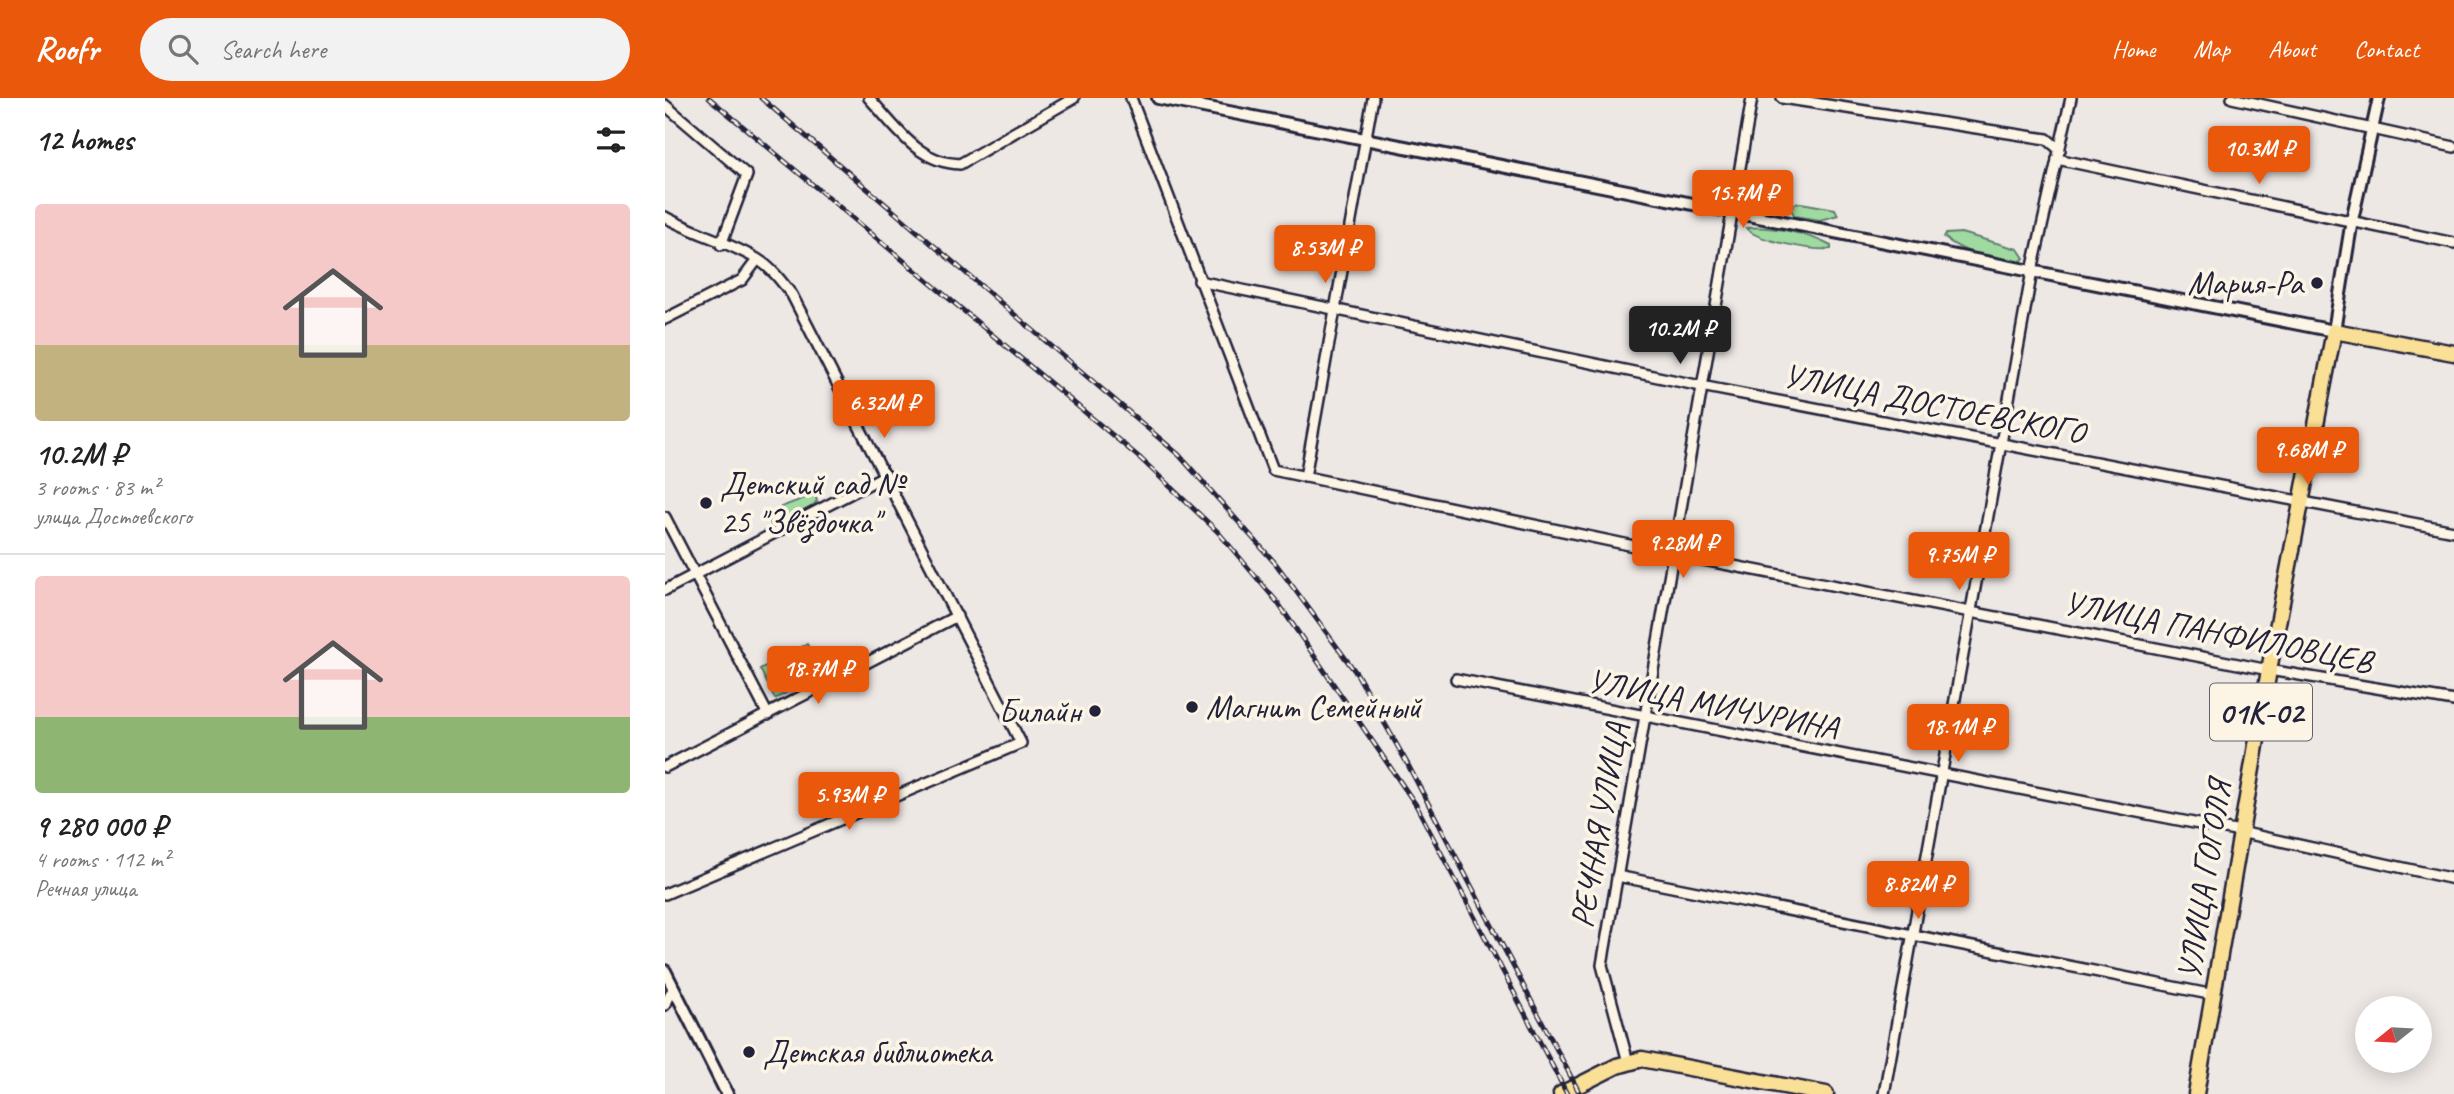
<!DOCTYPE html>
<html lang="en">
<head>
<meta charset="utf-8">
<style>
  :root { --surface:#fff; --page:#f2f2f2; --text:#222; --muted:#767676; --line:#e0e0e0; --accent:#ea580c }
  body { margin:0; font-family:Caveat,sans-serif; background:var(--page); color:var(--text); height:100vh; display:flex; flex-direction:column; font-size:26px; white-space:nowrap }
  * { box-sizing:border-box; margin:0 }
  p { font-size:23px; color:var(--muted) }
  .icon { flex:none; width:38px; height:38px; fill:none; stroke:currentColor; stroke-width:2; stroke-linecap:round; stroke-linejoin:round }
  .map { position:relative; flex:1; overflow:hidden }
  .panel { display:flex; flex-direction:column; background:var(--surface); width:665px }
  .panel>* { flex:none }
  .needle { width:46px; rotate:252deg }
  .buttons { position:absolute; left:1690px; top:898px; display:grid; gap:14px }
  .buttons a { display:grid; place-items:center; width:77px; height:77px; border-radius:50%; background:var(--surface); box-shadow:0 4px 18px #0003; font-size:35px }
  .price { position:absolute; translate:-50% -60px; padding:0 16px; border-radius:7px; background:var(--accent); color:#fff; font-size:23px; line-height:46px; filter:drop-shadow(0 2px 4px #0008) }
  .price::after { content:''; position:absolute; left:50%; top:42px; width:21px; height:16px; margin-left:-10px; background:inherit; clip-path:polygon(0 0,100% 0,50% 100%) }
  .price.active { background:#222; color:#fff }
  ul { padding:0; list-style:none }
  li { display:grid; align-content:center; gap:14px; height:371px; padding:0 35px }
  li+li { border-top:2px solid var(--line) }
  li span { display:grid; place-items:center; height:217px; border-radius:7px; color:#555 }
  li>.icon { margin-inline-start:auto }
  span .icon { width:126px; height:126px; fill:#fffc; stroke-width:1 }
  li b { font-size:30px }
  h2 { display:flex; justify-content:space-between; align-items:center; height:84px; padding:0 35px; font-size:30px }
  header { display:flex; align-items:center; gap:42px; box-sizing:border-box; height:98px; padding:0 35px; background:var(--accent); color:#fff }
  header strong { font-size:33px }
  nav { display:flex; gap:38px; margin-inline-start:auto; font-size:24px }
  .search { width:490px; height:63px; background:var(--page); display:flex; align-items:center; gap:18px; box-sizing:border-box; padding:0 24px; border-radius:38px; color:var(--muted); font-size:26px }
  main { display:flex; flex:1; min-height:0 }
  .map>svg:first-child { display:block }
  .green { fill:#9fdaa1; stroke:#607e6e; stroke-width:2 }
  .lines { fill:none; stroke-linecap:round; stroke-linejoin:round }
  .minor-casing { stroke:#22223b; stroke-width:14 }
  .tertiary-casing { stroke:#22223b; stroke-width:16 }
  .primary-casing { stroke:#22223b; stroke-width:19 }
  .minor { stroke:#fcf5e5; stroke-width:9 }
  .tertiary { stroke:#fcf5e5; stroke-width:10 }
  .primary { stroke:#fadf96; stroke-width:14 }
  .rail-casing { stroke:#22223b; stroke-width:5 }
  .rail { stroke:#fcf5e5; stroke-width:2.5; stroke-dasharray:8; stroke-linecap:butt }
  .poi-dot { fill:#22223b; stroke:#fcf5e5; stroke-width:2.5 }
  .labels { text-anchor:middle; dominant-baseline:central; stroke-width:7; stroke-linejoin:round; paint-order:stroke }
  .shield { fill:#fcf5e5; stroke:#63616e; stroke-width:2 }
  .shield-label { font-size:32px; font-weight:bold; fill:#22223b }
  .poi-label { font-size:33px; fill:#22223b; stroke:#fcf5e5; text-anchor:start }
  .street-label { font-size:33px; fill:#22223b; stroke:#fcf5e5 }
</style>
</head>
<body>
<header>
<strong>Roofr</strong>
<div class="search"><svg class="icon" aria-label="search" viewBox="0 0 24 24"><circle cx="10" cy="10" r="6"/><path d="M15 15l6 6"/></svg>Search here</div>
<nav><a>Home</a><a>Map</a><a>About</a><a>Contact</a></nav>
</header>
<main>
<section class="panel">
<h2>12 homes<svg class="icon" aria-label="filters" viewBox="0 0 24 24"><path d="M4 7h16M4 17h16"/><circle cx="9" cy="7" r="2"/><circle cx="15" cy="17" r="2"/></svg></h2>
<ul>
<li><span style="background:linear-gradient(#f6c9c9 65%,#c2b280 0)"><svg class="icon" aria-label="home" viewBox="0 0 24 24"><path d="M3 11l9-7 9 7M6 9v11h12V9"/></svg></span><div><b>10.2M ₽</b><p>3 rooms · 83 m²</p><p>улица Достоевского</p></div></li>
<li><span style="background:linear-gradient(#f6c9c9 65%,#8fb573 0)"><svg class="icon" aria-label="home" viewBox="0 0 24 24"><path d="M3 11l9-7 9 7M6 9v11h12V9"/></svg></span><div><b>9 280 000 ₽</b><p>4 rooms · 112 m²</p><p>Речная улица</p></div></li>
</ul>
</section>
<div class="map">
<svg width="1789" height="996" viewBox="0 0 1789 996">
  <rect width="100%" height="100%" fill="#eee8e5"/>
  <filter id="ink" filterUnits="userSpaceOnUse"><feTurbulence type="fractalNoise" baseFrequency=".0143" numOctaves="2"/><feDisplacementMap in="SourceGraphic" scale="14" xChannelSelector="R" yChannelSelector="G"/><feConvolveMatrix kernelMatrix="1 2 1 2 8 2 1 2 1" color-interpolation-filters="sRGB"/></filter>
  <g filter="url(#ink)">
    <!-- green -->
    <g class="green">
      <path d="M1136,105L1170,111L1173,117L1155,122L1130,118L1126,112L1129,106Z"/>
      <path d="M1081,130C1107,127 1144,136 1166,148V151C1150,153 1091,143 1081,130Z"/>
      <path d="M1296,135L1353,151L1359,160L1354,165C1329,163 1297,155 1279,139L1281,136Z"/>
      <path d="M150,396L152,403L145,411L106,427L105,423L116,409Z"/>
      <path d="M142,546L158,576L110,601L95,571Z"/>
    </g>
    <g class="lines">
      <defs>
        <g id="minor">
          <path d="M204,0C231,29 253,65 295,66L409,0"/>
          <path d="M466,0L608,372L1007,456L1604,572L1789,603"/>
          <path d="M1117,0L1382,41L1395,52"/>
          <path d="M1567,0L1789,49"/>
          <path d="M0,7L82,77L56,147"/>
          <path d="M1392,61L1789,145"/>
          <path d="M0,119C29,135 63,144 92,161C107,170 117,184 127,197L356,645L0,796"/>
          <path d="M534,183L1036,288L1789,433"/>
          <path d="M0,221L77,182L92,162"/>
          <path d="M640,379L708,0"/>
          <path d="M0,419L103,617"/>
          <path d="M0,492L221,377"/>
          <path d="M791,581L1575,734L1789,781"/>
          <path d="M0,669L292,518"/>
          <path d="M952,778L1549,897"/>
          <path d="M0,907L8,891"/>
          <path d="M963,964L937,867L1087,0"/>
          <path d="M1219,996L1367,173L1406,0"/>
        </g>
        <g id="tertiary">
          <path d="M493,0L1669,233L1687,122L1714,0"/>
          <path d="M0,873L62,996"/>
        </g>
        <g id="primary">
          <path d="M896,996L952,968L977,961L1161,996"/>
          <path d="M1531,996L1604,572L1669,233L1789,255"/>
        </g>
      </defs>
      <!-- minor casing -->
      <use href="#minor" class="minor-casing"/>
      <!-- tertiary casing -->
      <use href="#tertiary" class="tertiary-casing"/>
      <!-- primary casing -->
      <use href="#primary" class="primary-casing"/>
      <!-- minor -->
      <use href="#minor" class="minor"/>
      <!-- tertiary -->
      <use href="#tertiary" class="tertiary"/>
      <!-- primary -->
      <use href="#primary" class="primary"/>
      <defs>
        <g id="rail">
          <path d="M44,0L476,361L553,434L613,505L751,707L902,996"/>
          <path d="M96,0L514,357L611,466L692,576L742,665L915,996"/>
        </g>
      </defs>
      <!-- rail casing -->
      <use href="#rail" class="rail-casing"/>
      <!-- rail -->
      <use href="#rail" class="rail"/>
    </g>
  </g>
  <!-- markers -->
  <g class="poi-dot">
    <circle cx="1652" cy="185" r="7"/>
    <circle cx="41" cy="405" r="7"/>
    <circle cx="527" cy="609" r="7"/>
    <circle cx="430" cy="613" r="7"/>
    <circle cx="84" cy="954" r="7"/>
  </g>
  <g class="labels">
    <!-- shield labels -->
    <rect class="shield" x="1545" y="585.5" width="102" height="57" rx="5"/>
    <g class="shield-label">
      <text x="1596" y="614">01К-02</text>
    </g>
    <!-- poi labels -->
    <g class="poi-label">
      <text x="1638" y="185" text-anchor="end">Мария-Ра</text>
      <text x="55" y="386">Детский сад №<tspan x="55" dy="38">25 "Звёздочка"</tspan></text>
      <text x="541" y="609">Магнит Семейный</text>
      <text x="416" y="613" text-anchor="end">Билайн</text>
      <text x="98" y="954">Детская библиотека</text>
    </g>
    <!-- street labels -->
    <g class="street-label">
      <text transform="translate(1269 306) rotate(11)">УЛИЦА ДОСТОЕВСКОГО</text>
      <text transform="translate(1553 534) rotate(11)">УЛИЦА ПАНФИЛОВЦЕВ</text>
      <text transform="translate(1048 606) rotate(11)">УЛИЦА МИЧУРИНА</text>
      <text transform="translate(934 727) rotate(-80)">РЕЧНАЯ УЛИЦА</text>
      <text transform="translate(1539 782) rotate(-81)">УЛИЦА ГОГОЛЯ</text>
    </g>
  </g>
</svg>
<div class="buttons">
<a><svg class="needle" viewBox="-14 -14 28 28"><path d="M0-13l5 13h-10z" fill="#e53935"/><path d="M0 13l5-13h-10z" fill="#767676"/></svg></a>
</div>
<b class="price" style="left:1594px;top:88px">10.3M ₽</b>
<b class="price" style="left:1078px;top:132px">15.7M ₽</b>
<b class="price" style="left:660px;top:187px">8.53M ₽</b>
<b class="price active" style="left:1015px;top:268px">10.2M ₽</b>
<b class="price" style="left:219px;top:342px">6.32M ₽</b>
<b class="price" style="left:1643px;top:389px">9.68M ₽</b>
<b class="price" style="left:1018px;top:482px">9.28M ₽</b>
<b class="price" style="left:1294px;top:494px">9.75M ₽</b>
<b class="price" style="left:153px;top:608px">18.7M ₽</b>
<b class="price" style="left:1293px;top:666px">18.1M ₽</b>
<b class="price" style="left:184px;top:734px">5.93M ₽</b>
<b class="price" style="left:1253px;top:823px">8.82M ₽</b>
</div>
</main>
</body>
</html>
